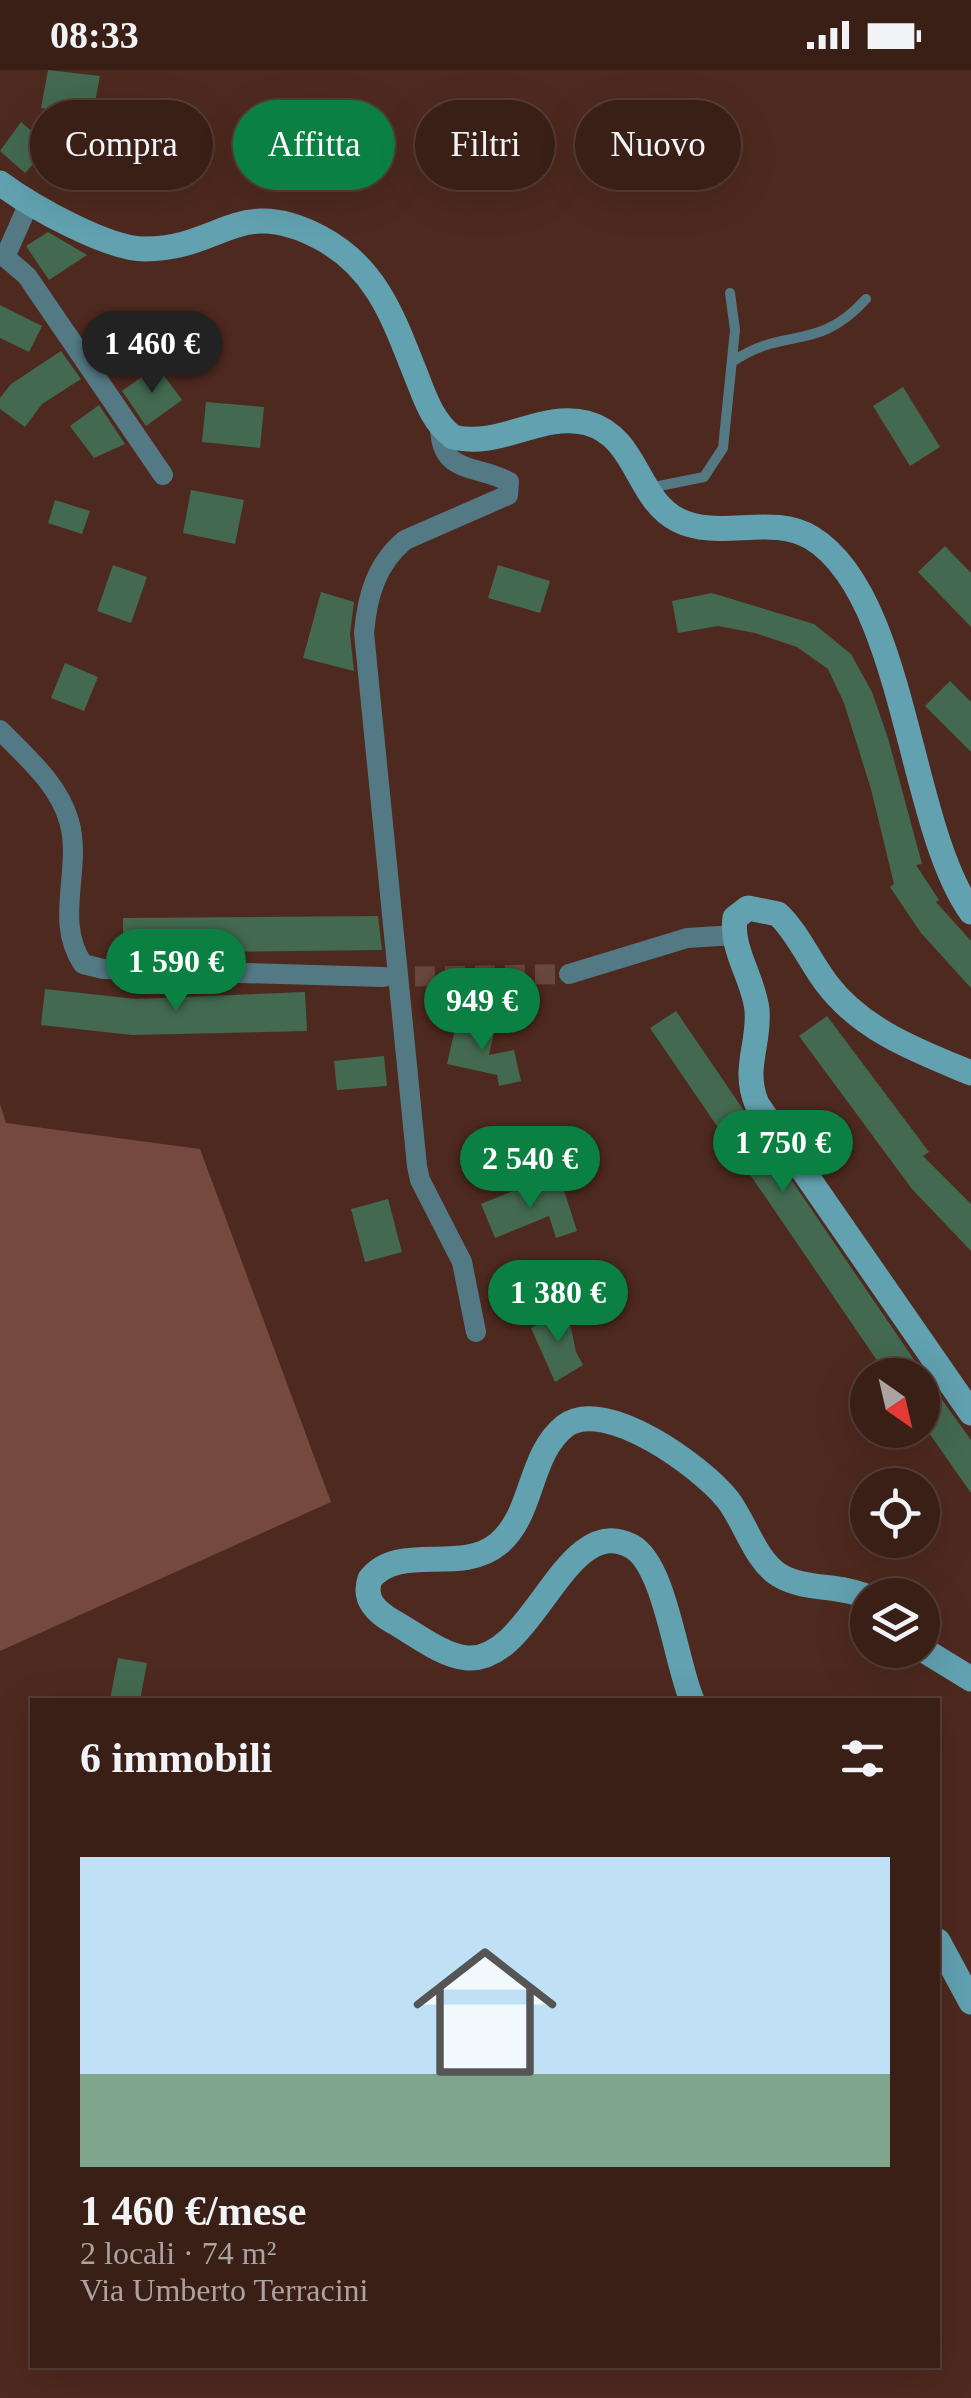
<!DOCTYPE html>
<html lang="it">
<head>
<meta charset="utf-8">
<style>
  :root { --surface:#3a1f17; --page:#412720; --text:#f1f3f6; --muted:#aba2a1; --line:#543d36; --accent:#0b8043 }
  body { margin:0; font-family:Georgia,serif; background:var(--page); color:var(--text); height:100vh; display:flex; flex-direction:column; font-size:38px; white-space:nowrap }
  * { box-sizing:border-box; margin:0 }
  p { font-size:32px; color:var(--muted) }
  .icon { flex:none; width:55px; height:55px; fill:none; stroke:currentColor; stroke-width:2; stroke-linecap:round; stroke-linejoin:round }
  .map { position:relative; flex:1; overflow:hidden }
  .sheet { position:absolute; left:30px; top:1628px; width:910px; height:670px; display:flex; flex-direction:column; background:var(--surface); border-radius:0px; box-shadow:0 10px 40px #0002,0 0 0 2px var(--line) }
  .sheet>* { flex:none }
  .banner { position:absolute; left:30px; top:30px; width:912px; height:90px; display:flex; gap:20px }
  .needle { width:65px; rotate:146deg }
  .fabs { position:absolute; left:850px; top:1288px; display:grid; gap:20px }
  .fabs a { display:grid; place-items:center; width:90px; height:90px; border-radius:50%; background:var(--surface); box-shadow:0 10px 40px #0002,0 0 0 2px var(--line); font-size:50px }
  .price { position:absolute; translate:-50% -85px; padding:0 22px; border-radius:35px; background:var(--accent); color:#fff; font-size:32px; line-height:65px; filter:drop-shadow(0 2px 5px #0008) }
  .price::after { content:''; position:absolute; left:50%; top:60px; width:30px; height:22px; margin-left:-15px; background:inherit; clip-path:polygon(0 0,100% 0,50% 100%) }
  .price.active { background:#222; color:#fff }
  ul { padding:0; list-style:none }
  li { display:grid; align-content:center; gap:20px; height:530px; padding:0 50px }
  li+li { border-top:2px solid var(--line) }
  li span { display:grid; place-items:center; height:310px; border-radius:0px; color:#555 }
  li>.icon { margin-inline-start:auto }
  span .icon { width:180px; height:180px; fill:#fffc; stroke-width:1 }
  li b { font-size:42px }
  h2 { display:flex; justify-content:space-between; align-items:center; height:120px; padding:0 50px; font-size:42px }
  .pill { padding:0 35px; border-radius:45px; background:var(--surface); box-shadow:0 10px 40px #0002,0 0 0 2px var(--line); font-size:35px; line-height:90px }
  .pill.active { background:var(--accent); color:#fff }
  .status { display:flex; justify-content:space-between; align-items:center; height:70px; padding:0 50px; background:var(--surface); direction:ltr }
  .status svg { height:28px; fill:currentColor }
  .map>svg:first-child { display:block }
  .green { fill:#75493e }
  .building { fill:#436950 }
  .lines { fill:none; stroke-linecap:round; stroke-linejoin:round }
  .street-tunnel { stroke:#68473d; stroke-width:20; stroke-dasharray:20 10; stroke-linecap:butt }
  .lane { stroke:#537a84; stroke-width:10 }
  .street { stroke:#537a84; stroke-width:20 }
  .secondary { stroke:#61a1b0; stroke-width:25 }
</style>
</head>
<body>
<div class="status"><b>08:33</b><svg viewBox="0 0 49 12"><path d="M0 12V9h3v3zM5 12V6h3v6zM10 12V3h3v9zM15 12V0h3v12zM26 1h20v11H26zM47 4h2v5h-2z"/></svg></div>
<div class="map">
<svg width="971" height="2328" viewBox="0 0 971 2328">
  <rect width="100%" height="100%" fill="#4e291f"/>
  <!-- green -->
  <path class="green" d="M0,1034L6,1053L200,1079L331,1432L0,1581Z"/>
  <!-- building -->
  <g class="building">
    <path d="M48,0L100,6L92,48L41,38Z"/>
    <path d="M21,52L49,76L25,103L0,81Z"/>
    <path d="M48,162L87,185L49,210L26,176Z"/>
    <path d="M0,235L42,256L29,282L0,268Z"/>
    <path d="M61,281L81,309L42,334L25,357L0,339V328L11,314Z"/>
    <path d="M157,296L182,330L146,356L122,321Z"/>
    <path d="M903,317L940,377L910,396L873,336Z"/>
    <path d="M206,332L264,337L260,378L202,372Z"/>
    <path d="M99,335L125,374L94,388L70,356Z"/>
    <path d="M191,420L244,430L235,474L183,463Z"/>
    <path d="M55,430L90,441L82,464L48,453Z"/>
    <path d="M945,476L971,503V557L918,502Z"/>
    <path d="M113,495L147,507L131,553L97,541Z"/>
    <path d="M498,495L550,511L540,543L488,528Z"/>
    <path d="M321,522L354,532L350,564L354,601L303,588Z"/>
    <path d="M712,523L814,554L851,584L872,622L888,668L922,794L916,795L939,830L936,832L971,871V918L921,863L890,817L894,814L871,719L844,633L828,599L797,577L755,563L718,556L678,563L672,531Z"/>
    <path d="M65,593L98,607L84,641L51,628Z"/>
    <path d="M950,611L971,632V682L925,636Z"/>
    <path d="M378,846L382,880L123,883V848Z"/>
    <path d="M45,919L136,929L305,922L307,961L132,965L41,955Z"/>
    <path d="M676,941L917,1294L900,1305H887L650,958Z"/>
    <path d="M827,946L929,1082L923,1086L971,1134V1181L912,1119L799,966Z"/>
    <path d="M457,950L495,959L489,985L514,980L521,1011L499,1016L497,1005L447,994Z"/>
    <path d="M384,986L387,1016L337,1020L334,991Z"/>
    <path d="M562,1114L577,1161L556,1168L549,1146L495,1168L481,1134L525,1116L529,1125Z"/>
    <path d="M388,1129L402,1182L365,1192L351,1139Z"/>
    <path d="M567,1239L576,1282L583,1295L555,1312L531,1258Z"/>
    <path d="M922,1302L971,1370V1423L922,1353Z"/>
    <path d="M118,1588L147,1593L140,1630H110Z"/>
  </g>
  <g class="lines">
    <!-- street-tunnel -->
    <path class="street-tunnel" d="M385,907L569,904"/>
    <!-- lane -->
    <g class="lane">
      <path d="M732,292C785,255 816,284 866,229"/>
      <path d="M649,418L704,407L723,378L735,260L730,223"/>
    </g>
    <!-- street -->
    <g class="street">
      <path d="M29,133L5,187L27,206L163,405"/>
      <path d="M440,356C440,406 478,394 509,412L508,425L405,470C376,494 367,527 364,563L417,1096L420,1110L462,1192L476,1262"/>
      <path d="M0,660C26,687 58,713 69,751C83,798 53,851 83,894L103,899L383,907"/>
      <path d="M569,904L687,868L735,865"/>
    </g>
    <!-- secondary -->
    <g class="secondary">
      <path d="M0,113C31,136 107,179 145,179C221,179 239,124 321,168C379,199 395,253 418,310C426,331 434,353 453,367C500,379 541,341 587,353C638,367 636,429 678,450C719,471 772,443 812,468C906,526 908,754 971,842"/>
      <path d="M971,1003C918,981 863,961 827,914C810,892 798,863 778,844L748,838L735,848C730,879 754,909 757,940C760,974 742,999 757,1034L971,1343"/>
      <path d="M922,1579L971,1609"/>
      <path d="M692,1630C676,1594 665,1493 631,1476C564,1441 534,1593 467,1588C442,1586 414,1563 392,1551C375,1541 363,1529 370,1509C399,1472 461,1505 498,1474C534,1445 528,1385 565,1356C605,1326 702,1397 728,1430C745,1452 755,1490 779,1505C805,1521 840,1514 868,1527"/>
      <path d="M938,1871L971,1932"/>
    </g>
  </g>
</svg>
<div class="fabs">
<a><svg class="needle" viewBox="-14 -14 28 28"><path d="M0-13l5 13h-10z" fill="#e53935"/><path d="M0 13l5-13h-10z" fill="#aba2a1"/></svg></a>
<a><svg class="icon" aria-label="locate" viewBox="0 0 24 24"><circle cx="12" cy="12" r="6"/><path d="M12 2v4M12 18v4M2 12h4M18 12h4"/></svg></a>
<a><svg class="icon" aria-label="layers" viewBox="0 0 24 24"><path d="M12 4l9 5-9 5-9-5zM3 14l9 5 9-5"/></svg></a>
</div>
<b class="price active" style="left:152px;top:326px">1 460 €</b>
<b class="price" style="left:176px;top:944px">1 590 €</b>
<b class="price" style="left:482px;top:983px">949 €</b>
<b class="price" style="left:783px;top:1125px">1 750 €</b>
<b class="price" style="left:530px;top:1141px">2 540 €</b>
<b class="price" style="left:558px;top:1275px">1 380 €</b>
<div class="banner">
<a class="pill">Compra</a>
<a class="pill active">Affitta</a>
<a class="pill">Filtri</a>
<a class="pill">Nuovo</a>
</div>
<section class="sheet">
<h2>6 immobili<svg class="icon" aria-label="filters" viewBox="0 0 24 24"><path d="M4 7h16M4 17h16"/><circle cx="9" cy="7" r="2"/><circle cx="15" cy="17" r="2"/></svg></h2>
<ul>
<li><span style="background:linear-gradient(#bfe0f5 70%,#7fa58c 0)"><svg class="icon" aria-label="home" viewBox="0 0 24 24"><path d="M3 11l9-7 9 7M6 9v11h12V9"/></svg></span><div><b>1 460 €/mese</b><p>2 locali · 74 m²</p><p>Via Umberto Terracini</p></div></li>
</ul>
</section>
</div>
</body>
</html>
